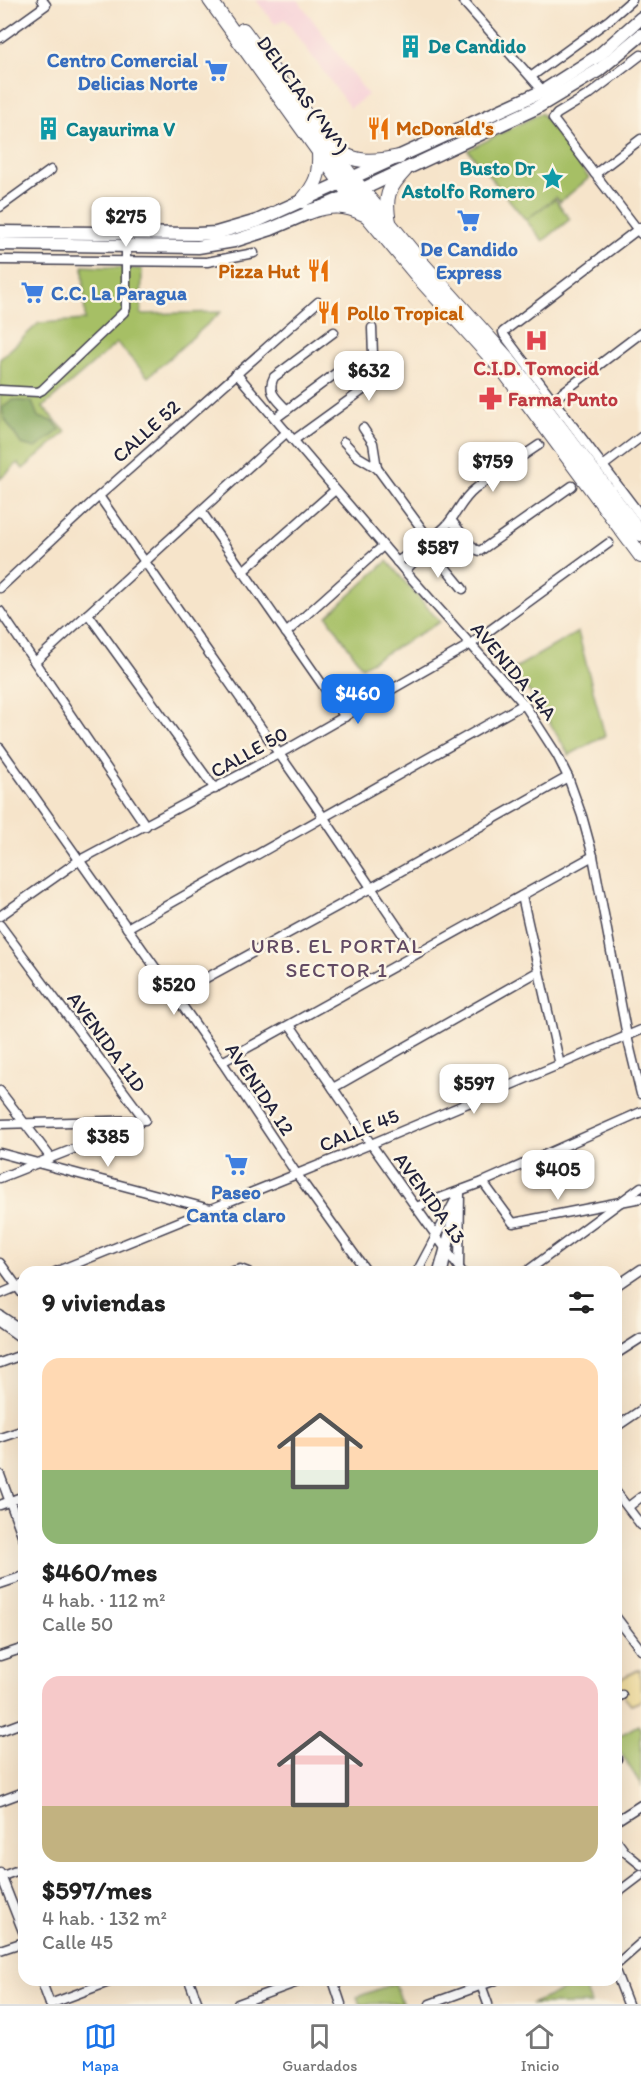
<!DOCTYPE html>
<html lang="es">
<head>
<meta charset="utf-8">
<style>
  :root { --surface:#fff; --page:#f2f2f2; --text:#222; --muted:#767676; --line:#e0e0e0; --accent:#1a73e8 }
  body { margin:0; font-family:Itim,sans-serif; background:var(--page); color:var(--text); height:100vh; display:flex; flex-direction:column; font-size:22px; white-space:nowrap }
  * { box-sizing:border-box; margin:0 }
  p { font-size:20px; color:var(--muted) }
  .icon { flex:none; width:33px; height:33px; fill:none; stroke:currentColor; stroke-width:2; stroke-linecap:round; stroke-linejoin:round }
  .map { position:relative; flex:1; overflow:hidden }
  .sheet { position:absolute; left:18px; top:1266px; width:604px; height:720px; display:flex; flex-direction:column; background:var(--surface); border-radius:18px; box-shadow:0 6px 24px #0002 }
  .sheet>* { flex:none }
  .price { position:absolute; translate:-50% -51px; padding:0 14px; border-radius:12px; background:#fff; color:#222; font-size:20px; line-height:39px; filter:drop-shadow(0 2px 3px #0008) }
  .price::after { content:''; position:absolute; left:50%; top:36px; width:18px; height:14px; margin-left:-9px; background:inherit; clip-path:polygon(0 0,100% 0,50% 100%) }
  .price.on { background:var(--accent); color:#fff }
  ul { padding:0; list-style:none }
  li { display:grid; align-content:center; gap:12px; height:318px; padding:0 24px }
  li span { display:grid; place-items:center; height:186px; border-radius:18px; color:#555 }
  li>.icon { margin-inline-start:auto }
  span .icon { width:108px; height:108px; fill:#fffc; stroke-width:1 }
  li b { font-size:26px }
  h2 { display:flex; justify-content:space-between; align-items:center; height:72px; padding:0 24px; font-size:26px }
  .menu { display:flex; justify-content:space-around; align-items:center; height:84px; border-top:2px solid var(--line); background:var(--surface); font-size:16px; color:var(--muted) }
  .menu a { display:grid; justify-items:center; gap:3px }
  .menu .on { color:var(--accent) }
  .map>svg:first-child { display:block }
  .built { fill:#f6cfd7 }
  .green { fill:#a6bf65; stroke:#647050; stroke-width:1.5 }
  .forest { fill:#84a65a; stroke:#53644a; stroke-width:1.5 }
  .sand { fill:#eeda9e; stroke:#887e6c; stroke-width:1.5 }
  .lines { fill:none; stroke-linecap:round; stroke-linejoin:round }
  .street-casing { stroke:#423f50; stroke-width:11 }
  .secondary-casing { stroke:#423f50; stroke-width:15 }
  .primary-casing { stroke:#423f50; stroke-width:16 }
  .street { stroke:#fff; stroke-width:8 }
  .secondary { stroke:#fff; stroke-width:12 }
  .primary { stroke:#fff; stroke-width:14 }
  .labels { text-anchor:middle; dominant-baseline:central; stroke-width:5; stroke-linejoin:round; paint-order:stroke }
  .culture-label { font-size:20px; font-weight:bold; fill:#0d838f; stroke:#fcf5e5; text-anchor:start }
  .shop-label { font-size:20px; font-weight:bold; fill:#366cbe; stroke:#fcf5e5 }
  .street-label { font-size:20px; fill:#22223b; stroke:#fcf5e5 }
  .food-label { font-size:20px; font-weight:bold; fill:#c56008; stroke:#fcf5e5; text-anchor:start }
  .health-label { font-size:20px; font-weight:bold; fill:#be3a42; stroke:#fcf5e5 }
  .neighbourhood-label { font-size:21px; letter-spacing:1.5px; fill:#624a63; stroke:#fcf5e5 }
</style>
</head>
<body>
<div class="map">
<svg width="641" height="2004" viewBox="0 0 641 2004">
  <rect width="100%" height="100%" fill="#fcf5e5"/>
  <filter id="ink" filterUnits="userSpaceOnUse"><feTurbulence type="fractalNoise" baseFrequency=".0167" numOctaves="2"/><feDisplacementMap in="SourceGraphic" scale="12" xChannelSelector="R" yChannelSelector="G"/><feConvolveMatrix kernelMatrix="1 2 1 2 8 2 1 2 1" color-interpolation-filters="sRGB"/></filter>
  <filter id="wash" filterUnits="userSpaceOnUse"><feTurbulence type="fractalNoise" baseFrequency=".008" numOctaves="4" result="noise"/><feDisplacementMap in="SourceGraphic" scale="24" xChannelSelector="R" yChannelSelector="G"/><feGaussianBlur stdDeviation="1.35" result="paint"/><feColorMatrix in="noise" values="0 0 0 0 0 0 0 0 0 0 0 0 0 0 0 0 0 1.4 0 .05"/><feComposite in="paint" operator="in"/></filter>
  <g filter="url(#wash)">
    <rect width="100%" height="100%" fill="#f6e4ca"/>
    <!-- built -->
    <path class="built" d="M256,0H298L368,95L350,108L285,19L275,24Z"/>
    <!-- green -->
    <g class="green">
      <path d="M541,113L589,178L560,202L556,197L527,219L555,199L570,219L543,241L468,150Z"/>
      <path d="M83,266L142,269L141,314L221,312L148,377L117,343L43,407L66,432L23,469L18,463L0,479V359L39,323L85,320Z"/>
      <path d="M387,561L440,622L362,667L327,616Z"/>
      <path d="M578,632L605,736L569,755L535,698L510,671Z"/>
      <path d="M638,1725L641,1730V1785L617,1747V1737Z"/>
      <path d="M583,1982L591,2004H531Z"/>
      <path d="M395,1983L402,2003L360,2004L357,1997Z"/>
    </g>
    <!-- forest -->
    <path class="forest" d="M13,400L32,402L38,417L54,422L60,430L36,448L21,444L4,418L2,408Z"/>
    <!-- sand -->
    <path class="sand" d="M640,1669L641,1701L631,1705L622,1694L617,1697L616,1678L618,1680Z"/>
  </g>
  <g filter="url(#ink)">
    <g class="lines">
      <defs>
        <g id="street">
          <path d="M462,0L543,91L542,93"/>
          <path d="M0,38L46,5L42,0"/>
          <path d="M641,55L590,94L557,114L553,119L641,234"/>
          <path d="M532,76L609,20L632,0"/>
          <path d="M595,174L641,139"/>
          <path d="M0,207L51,170"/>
          <path d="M641,227L503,332L504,335L641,516"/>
          <path d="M0,260L207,262L254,253"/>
          <path d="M236,373L405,571L524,704L557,755L568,777L582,816L593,856L627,1036L641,1094"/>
          <path d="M0,390L38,392L42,390L124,312L126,308V245"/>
          <path d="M550,402L641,333"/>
          <path d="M287,410C277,399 266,392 274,377L334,332"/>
          <path d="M276,418L351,362"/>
          <path d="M363,428L373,443L377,468"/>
          <path d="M294,440L374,382L372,328"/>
          <path d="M344,442L357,456L377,468L430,540"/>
          <path d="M603,466L641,437"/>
          <path d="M99,496L324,818L416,954"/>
          <path d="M201,511L345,717"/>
          <path d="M451,520L474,549L480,551L572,486"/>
          <path d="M426,544L463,589"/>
          <path d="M397,562C414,549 431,541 445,527C456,516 462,499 474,490C494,474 517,460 539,445"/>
          <path d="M405,571L423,552L424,545"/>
          <path d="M242,572L335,490"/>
          <path d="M0,588L99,496L318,302"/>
          <path d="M0,611L146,826"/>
          <path d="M88,614L215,789"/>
          <path d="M286,633L383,546"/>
          <path d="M35,662L287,432"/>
          <path d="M0,748L222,1062L296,1173L367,1272"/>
          <path d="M522,896L560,1065"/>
          <path d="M0,916L78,861L286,750L471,644L609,543"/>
          <path d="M0,925L145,1120L0,1124"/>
          <path d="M127,928L524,704"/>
          <path d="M175,995L371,888L568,777"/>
          <path d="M290,1025L371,1144L462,1272"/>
          <path d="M222,1062L593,856"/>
          <path d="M333,1088L539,971"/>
          <path d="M0,1091L51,1158"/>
          <path d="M0,1153L210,1209"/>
          <path d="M0,1178L139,1123"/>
          <path d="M483,1182L513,1223L641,1198"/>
          <path d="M416,1207L483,1182L641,1112"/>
          <path d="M0,1263L24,1296"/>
          <path d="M55,1272L371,1144L641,1030"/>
          <path d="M230,1272L240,1269L248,1272"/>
          <path d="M417,1272L460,1191L459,1267"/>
          <path d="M438,1272L456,1207"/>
          <path d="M443,1272L456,1211"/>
          <path d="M526,1272L641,1187"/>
          <path d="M616,1286L641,1269"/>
          <path d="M0,1294L24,1284"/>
          <path d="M0,1315L24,1331"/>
          <path d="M0,1323L24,1340"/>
          <path d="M616,1354L641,1338"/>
          <path d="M0,1363L24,1354"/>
          <path d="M616,1427L641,1410"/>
          <path d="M0,1438L24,1430"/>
          <path d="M0,1475L24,1540"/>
          <path d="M616,1492L641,1525"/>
          <path d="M0,1505L24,1496"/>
          <path d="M628,1507L641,1497"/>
          <path d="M0,1584L24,1576"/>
          <path d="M616,1617L641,1650"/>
          <path d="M0,1656L24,1648"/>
          <path d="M616,1698L622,1695"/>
          <path d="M0,1731L24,1722"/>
          <path d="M616,1759H617"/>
          <path d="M0,1801L24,1792"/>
          <path d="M616,1821L641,1805"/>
          <path d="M616,1840L625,1852L641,1865"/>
          <path d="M0,1873L24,1934"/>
          <path d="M0,1877L24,1868"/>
          <path d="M616,1894L641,1875"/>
          <path d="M0,1950L24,1942"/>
          <path d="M616,1965L641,1943"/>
          <path d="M616,1973L628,2004"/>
          <path d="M41,1980L50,2004"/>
          <path d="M189,1980L198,2004"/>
          <path d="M333,1980L341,2004"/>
          <path d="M480,1982L488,2004"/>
          <path d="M50,2004L114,1980"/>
          <path d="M238,2004L303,1980"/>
          <path d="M430,2004L496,1980"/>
        </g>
        <g id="secondary">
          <path d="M0,232L197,234L216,233L257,221L543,91L598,56L641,18"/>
          <path d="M0,244L198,247L234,241L271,229L350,195L536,108L599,70L641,35"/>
        </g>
        <g id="primary">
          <path d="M210,0L350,195L420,279L506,374L641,556"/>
          <path d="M243,30L353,179L420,261L507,358L641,534"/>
          <path d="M336,150C357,164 375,162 399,157"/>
          <path d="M302,201C317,183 320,175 319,151"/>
          <path d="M309,212C330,205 344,204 364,214"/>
          <path d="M389,222C384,197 388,188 405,170"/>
        </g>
      </defs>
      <!-- street casing -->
      <use href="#street" class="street-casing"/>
      <!-- secondary casing -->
      <use href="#secondary" class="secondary-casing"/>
      <!-- primary casing -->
      <use href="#primary" class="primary-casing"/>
      <!-- street -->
      <use href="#street" class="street"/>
      <!-- secondary -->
      <use href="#secondary" class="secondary"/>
      <!-- primary -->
      <use href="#primary" class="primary"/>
    </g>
  </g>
  <!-- icons -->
  <defs>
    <symbol id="building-bare" viewBox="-9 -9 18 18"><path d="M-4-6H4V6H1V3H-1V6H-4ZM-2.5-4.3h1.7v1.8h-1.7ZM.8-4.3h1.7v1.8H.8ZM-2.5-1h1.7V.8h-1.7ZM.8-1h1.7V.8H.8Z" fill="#0f9aa8" stroke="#fcf5e5" stroke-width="2.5" paint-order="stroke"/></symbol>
    <symbol id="supermarket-bare" viewBox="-9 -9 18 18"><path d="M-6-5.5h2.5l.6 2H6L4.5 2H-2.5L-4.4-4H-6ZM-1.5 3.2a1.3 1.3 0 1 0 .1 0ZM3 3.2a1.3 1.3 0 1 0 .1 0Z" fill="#3f7fe0" stroke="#fcf5e5" stroke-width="2.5" paint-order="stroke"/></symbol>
    <symbol id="restaurant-bare" viewBox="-9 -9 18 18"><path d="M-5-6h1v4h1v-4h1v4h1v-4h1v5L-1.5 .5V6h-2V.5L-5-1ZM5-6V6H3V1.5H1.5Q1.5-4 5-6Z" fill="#e8710a" stroke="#fcf5e5" stroke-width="2.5" paint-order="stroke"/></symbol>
    <symbol id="sight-bare" viewBox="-9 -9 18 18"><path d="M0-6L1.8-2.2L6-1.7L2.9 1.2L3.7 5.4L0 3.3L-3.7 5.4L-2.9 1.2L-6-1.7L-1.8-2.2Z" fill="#0f9aa8" stroke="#fcf5e5" stroke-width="2.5" paint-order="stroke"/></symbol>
    <symbol id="hospital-bare" viewBox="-9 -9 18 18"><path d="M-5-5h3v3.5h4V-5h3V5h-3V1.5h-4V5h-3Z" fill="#e0444e" stroke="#fcf5e5" stroke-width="2.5" paint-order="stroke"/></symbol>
    <symbol id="pharmacy-bare" viewBox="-9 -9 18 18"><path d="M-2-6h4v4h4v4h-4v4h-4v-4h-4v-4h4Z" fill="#e0444e" stroke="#fcf5e5" stroke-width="2.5" paint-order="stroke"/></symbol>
  </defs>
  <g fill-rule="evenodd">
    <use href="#building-bare" x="394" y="30" width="33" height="33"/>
    <use href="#supermarket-bare" x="200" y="54" width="33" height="33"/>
    <use href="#restaurant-bare" x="362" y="112" width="33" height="33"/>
    <use href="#building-bare" x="32" y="112" width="33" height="33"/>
    <use href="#sight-bare" x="536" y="162" width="33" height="33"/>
    <use href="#supermarket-bare" x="452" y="204" width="33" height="33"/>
    <use href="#restaurant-bare" x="302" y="254" width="33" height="33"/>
    <use href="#supermarket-bare" x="16" y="276" width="33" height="33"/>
    <use href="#restaurant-bare" x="312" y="296" width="33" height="33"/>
    <use href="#hospital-bare" x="520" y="324" width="33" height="33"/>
    <use href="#pharmacy-bare" x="474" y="382" width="33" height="33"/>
    <use href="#supermarket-bare" x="220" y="1148" width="33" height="33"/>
  </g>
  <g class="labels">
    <!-- culture labels -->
    <g class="culture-label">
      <text x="428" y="46">De Candido</text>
      <text x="66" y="129">Cayaurima V</text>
      <text x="535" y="168" text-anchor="end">Busto Dr<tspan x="535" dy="23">Astolfo Romero</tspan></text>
    </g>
    <!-- shop labels -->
    <g class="shop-label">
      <text x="198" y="60" text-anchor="end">Centro Comercial<tspan x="198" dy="23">Delicias Norte</tspan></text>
      <text x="469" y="249">De Candido<tspan x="469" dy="23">Express</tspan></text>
      <text x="51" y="293" text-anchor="start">C.C. La Paragua</text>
      <text x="236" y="1192">Paseo<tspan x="236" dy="23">Canta claro</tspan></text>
    </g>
    <!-- street labels -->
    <g class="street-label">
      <text transform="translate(303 95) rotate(54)">DELICIAS (^W^)</text>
      <text transform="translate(146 431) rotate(-42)">CALLE 52</text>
      <text transform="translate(514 671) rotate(50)">AVENIDA 14A</text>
      <text transform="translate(249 752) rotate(-29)">CALLE 50</text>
      <text transform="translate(107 1042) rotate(54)">AVENIDA 11D</text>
      <text transform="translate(260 1089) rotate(56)">AVENIDA 12</text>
      <text transform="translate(359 1130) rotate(-22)">CALLE 45</text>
      <text transform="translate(430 1198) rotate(54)">AVENIDA 13</text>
    </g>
    <!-- food labels -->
    <g class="food-label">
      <text x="396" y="128">McDonald's</text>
      <text x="300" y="271" text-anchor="end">Pizza Hut</text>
      <text x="347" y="313">Pollo Tropical</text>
    </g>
    <!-- health labels -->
    <g class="health-label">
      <text x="536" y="368">C.I.D. Tomocid</text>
      <text x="508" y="399" text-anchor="start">Farma Punto</text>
    </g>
    <!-- neighbourhood labels -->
    <g class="neighbourhood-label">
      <text x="337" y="945">URB. EL PORTAL<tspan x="337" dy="24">SECTOR 1</tspan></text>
    </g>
  </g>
</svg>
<b class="price" style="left:126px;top:248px">$275</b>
<b class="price" style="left:369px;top:402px">$632</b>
<b class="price" style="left:493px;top:493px">$759</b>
<b class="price" style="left:438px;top:579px">$587</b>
<b class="price on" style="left:358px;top:725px">$460</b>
<b class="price" style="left:174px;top:1016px">$520</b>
<b class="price" style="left:474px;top:1115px">$597</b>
<b class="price" style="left:108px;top:1168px">$385</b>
<b class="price" style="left:558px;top:1201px">$405</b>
<section class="sheet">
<h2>9 viviendas<svg class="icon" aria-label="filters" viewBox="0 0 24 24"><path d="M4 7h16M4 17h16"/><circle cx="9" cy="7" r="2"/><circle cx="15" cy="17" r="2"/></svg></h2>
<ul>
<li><span style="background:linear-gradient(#ffd9b3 60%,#8fb573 0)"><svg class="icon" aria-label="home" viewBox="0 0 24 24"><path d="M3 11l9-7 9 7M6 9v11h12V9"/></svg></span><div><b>$460/mes</b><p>4 hab. · 112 m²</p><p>Calle 50</p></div></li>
<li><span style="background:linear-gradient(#f6c9c9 70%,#c2b280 0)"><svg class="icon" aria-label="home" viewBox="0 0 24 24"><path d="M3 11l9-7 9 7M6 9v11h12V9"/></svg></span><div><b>$597/mes</b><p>4 hab. · 132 m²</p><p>Calle 45</p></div></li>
</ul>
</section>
</div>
<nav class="menu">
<a class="on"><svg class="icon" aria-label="map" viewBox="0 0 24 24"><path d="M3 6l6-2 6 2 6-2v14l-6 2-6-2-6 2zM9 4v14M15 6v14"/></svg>Mapa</a>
<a><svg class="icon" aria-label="saved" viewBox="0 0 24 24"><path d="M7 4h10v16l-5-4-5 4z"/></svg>Guardados</a>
<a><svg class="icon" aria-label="home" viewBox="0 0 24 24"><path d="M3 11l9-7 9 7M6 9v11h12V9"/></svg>Inicio</a>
</nav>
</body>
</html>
